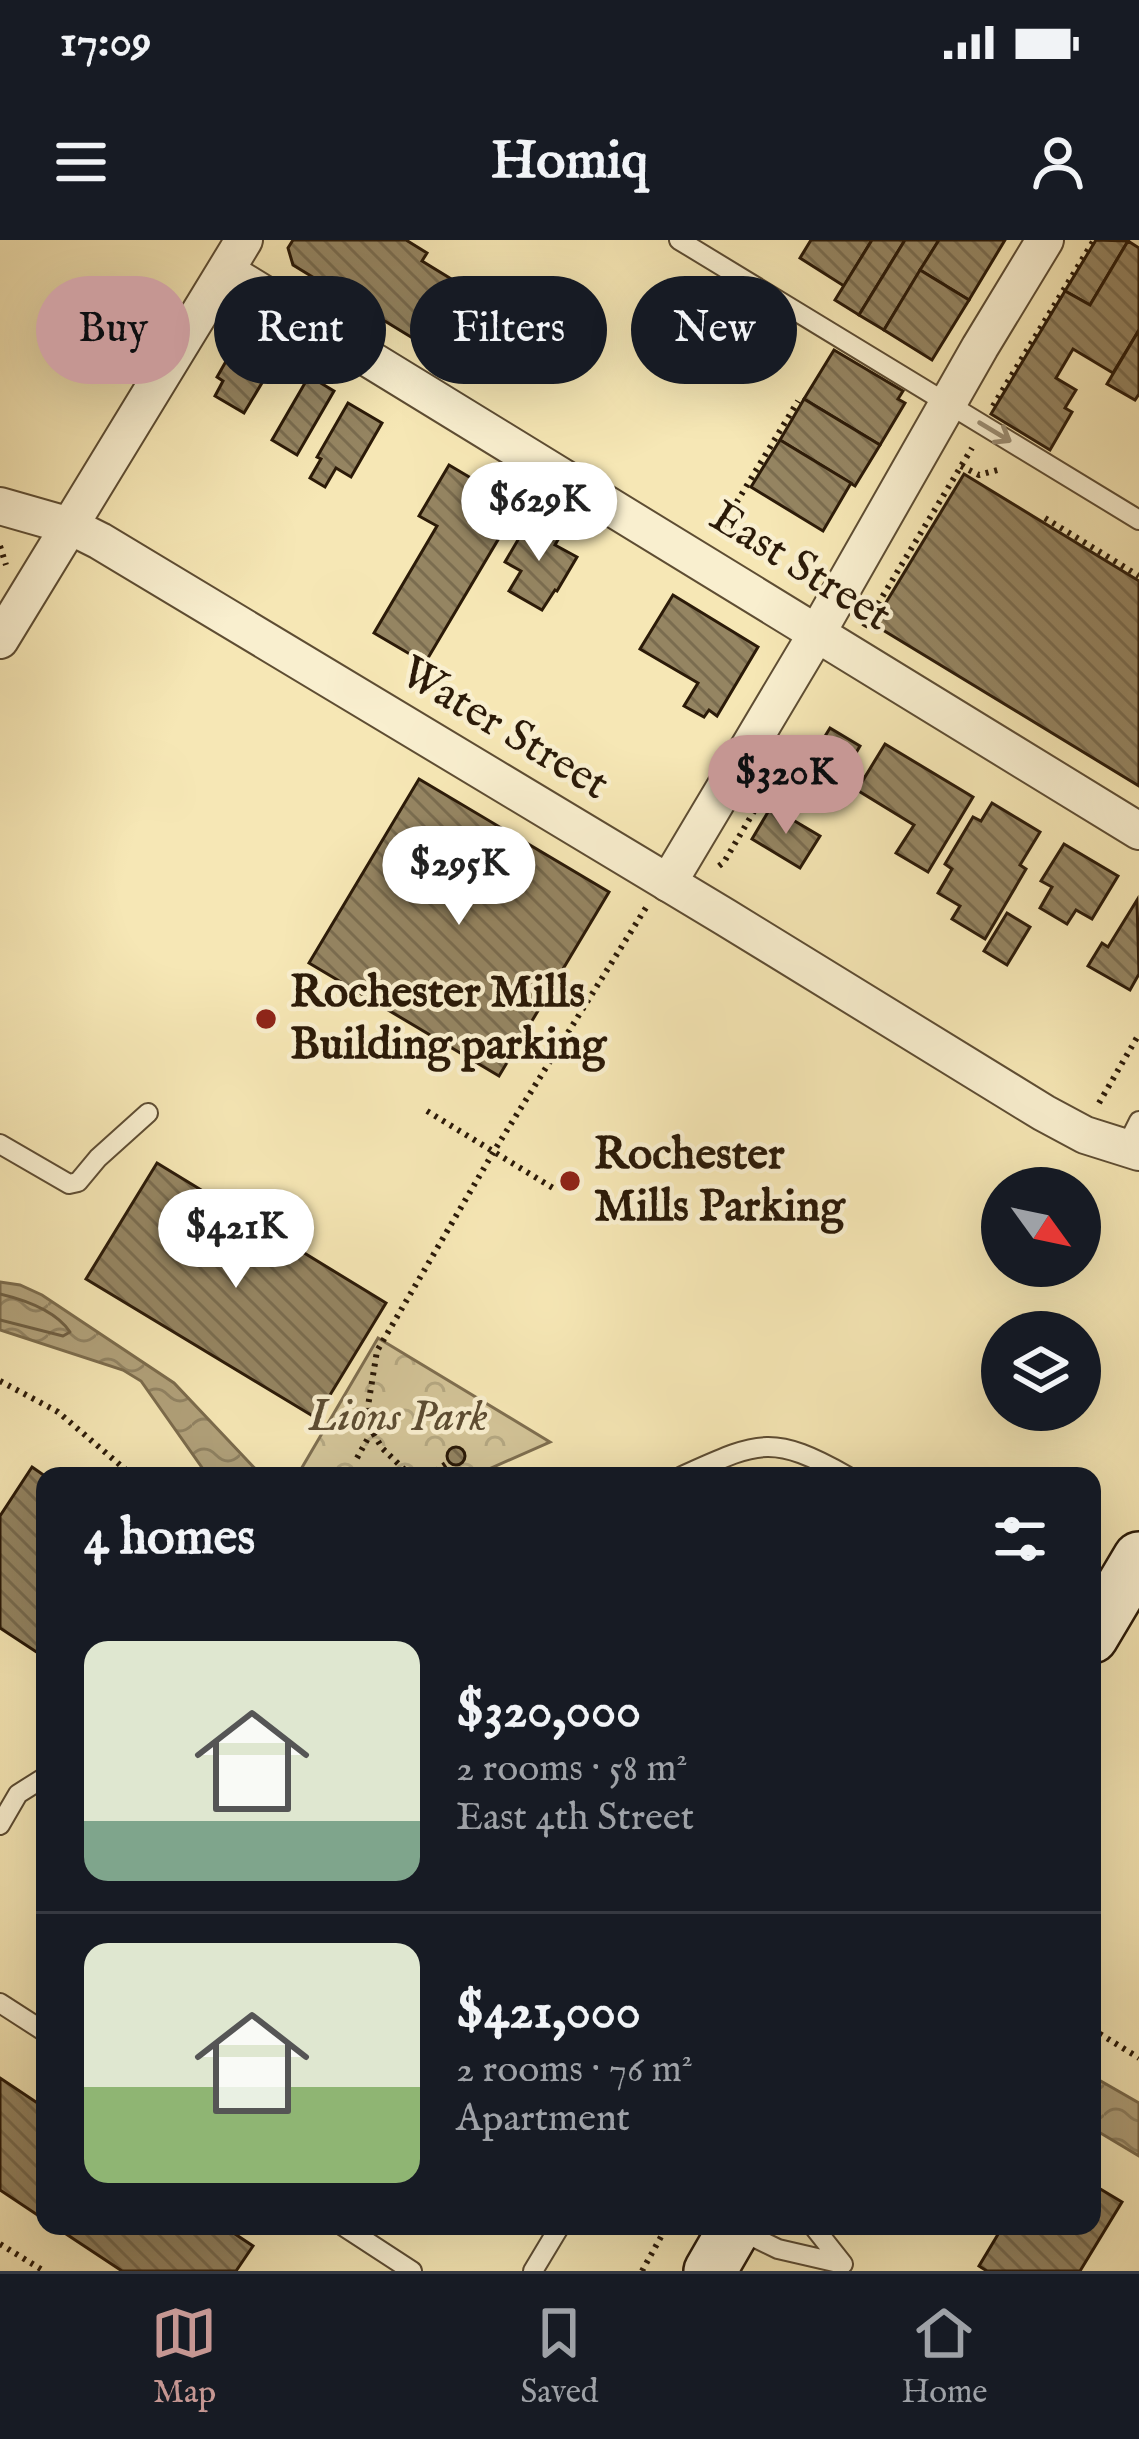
<!DOCTYPE html>
<html lang="en">
<head>
<meta charset="utf-8">
<style>
  :root { --surface:#171b24; --page:#20242c; --text:#f1f3f6; --muted:#9ea1a6; --line:#363941; --accent:#c59692 }
  body { margin:0; font-family:"IM FELL English",serif; background:var(--page); color:var(--text); height:100vh; display:flex; flex-direction:column; font-size:45px; white-space:nowrap }
  * { box-sizing:border-box; margin:0 }
  p { font-size:39px; color:var(--muted) }
  .icon { flex:none; width:66px; height:66px; fill:none; stroke:currentColor; stroke-width:2; stroke-linecap:round; stroke-linejoin:round }
  .map { position:relative; flex:1; overflow:hidden }
  .drawer { position:absolute; left:36px; top:1227px; width:1065px; height:768px; display:flex; flex-direction:column; background:var(--surface); border-radius:24px; box-shadow:0 12px 48px #0002 }
  .drawer>* { flex:none }
  .banner { position:absolute; left:36px; top:36px; width:1068px; height:108px; display:flex; gap:24px }
  .needle { width:78px; rotate:123deg }
  .fabs { position:absolute; left:981px; top:927px; display:grid; gap:24px }
  .fabs a { display:grid; place-items:center; width:120px; height:120px; border-radius:50%; background:var(--surface); box-shadow:0 12px 48px #0002; font-size:60px }
  .price { position:absolute; translate:-50% -102px; padding:0 27px; border-radius:42px; background:#fff; color:#222; font-size:39px; line-height:78px; filter:drop-shadow(0 3px 6px #0008) }
  .price::after { content:''; position:absolute; left:50%; top:72px; width:36px; height:27px; margin-left:-18px; background:inherit; clip-path:polygon(0 0,100% 0,50% 100%) }
  .price.current { background:var(--accent); color:#111 }
  ul { padding:0; list-style:none }
  li { display:flex; align-items:center; gap:36px; height:300px; padding:0 48px }
  li+li { border-top:3px solid var(--line) }
  li span { display:grid; place-items:center; flex:none; width:336px; height:240px; border-radius:24px; color:#555 }
  li>.icon { margin-inline-start:auto }
  span .icon { width:144px; height:144px; fill:#fffc; stroke-width:1 }
  li b { font-size:51px }
  h2 { display:flex; justify-content:space-between; align-items:center; height:144px; padding:0 48px; font-size:51px }
  .pill { padding:0 42px; border-radius:54px; background:var(--surface); box-shadow:0 12px 48px #0002; font-size:42px; line-height:108px }
  .pill.current { background:var(--accent); color:#111 }
  .status { display:flex; justify-content:space-between; align-items:center; height:84px; padding:0 60px; background:var(--surface); direction:ltr }
  .status svg { height:33px; fill:currentColor }
  header { display:flex; justify-content:space-between; align-items:center; height:156px; padding:0 48px; background:var(--surface); font-size:54px; font-weight:700 }
  .tab-bar { display:flex; justify-content:space-around; align-items:center; height:168px; border-top:3px solid var(--line); background:var(--surface); font-size:33px; color:var(--muted) }
  .tab-bar a { display:grid; justify-items:center; gap:6px }
  .tab-bar .current { color:var(--accent) }
  .map>svg:first-child { display:block }
  .park { fill:url(#park-crowns); stroke:#7f6f50; stroke-width:3 }
  .water { fill:url(#water-waves); stroke:#7b6b4c; stroke-width:3 }
  .lines { fill:none; stroke-linecap:round; stroke-linejoin:round }
  .shore { stroke:#6e5e41; stroke-width:3 }
  .building { fill:url(#building-back-hatch); stroke:#2b1a08; stroke-width:3 }
  .lane-casing { stroke:#5e4d33; stroke-width:22 }
  .street-casing { stroke:#5e4d33; stroke-width:40 }
  .secondary-casing { stroke:#2b1a08; stroke-width:56 }
  .path { stroke:#2b1a08; stroke-width:6; stroke-dasharray:3 6; stroke-linecap:butt }
  .lane { stroke:#f9efcf; stroke-width:18 }
  .street { stroke:#f9efcf; stroke-width:36 }
  .secondary { stroke:#f9efcf; stroke-width:51 }
  .oneway { stroke:#9c8f75 }
  .poi-dot { fill:#8f2418; stroke:#f9efcf; stroke-width:4.5 }
  .labels { text-anchor:middle; dominant-baseline:central; stroke-width:9; stroke-linejoin:round; paint-order:stroke }
  .street-label { font-size:45px; fill:#2b1a08; stroke:#f9efcf }
  .poi-label { font-size:45px; font-weight:bold; fill:#2b1a08; stroke:#f9efcf; text-anchor:start }
  .park-label { font-size:45px; font-style:italic; fill:#5d4d33; stroke:#f9efcf }
</style>
</head>
<body>
<div class="status"><b>17:09</b><svg viewBox="0 0 49 12"><path d="M0 12V9h3v3zM5 12V6h3v6zM10 12V3h3v9zM15 12V0h3v12zM26 1h20v11H26zM47 4h2v5h-2z"/></svg></div>
<header><svg class="icon" aria-label="menu" viewBox="0 0 24 24"><path d="M4 6h16M4 12h16M4 18h16"/></svg>Homiq<svg class="icon" aria-label="person" viewBox="0 0 24 24"><circle cx="12" cy="8" r="4"/><path d="M4 21q1-7 8-7t8 7"/></svg></header>
<div class="map">
<svg width="1139" height="2031" viewBox="0 0 1139 2031">
  <defs>
    <pattern id="park-crowns" width="20" height="18" patternUnits="userSpaceOnUse" patternTransform="scale(3)"><rect width="20" height="18" fill="#d3c498"/><path d="M2 6a3 3 0 1 1 6 0M12 15a3 3 0 1 1 6 0" fill="none" stroke="#b5a882"/></pattern>
    <pattern id="water-waves" width="16" height="10" patternUnits="userSpaceOnUse" patternTransform="scale(3)"><rect width="16" height="10" fill="#b1a17a"/><path d="M0 5q4-4 8 0t8 0" fill="none" stroke="#908262"/></pattern>
    <pattern id="building-back-hatch" width="6" height="6" patternUnits="userSpaceOnUse" patternTransform="scale(3)"><rect width="6" height="6" fill="#958562"/><path d="M-1 5l2 2M0 0l6 6M5-1l2 2" fill="none" stroke="#7a6c4f"/></pattern>
  </defs>
  <rect width="100%" height="100%" fill="#f6e7b5"/>
  <filter id="stains"><feTurbulence type="fractalNoise" baseFrequency=".00167" numOctaves="4"/><feColorMatrix values="0 0 0 0 .2 0 0 0 0 .09 0 0 0 0 .02 0 0 0 .5 -.17"/></filter>
  <radialGradient id="worn" r=".72"><stop offset=".6" stop-color="#630" stop-opacity="0"/><stop offset="1" stop-color="#630" stop-opacity=".3"/></radialGradient>
  <!-- park -->
  <path class="park" d="M378,1098L550,1202L473,1236H297Z"/>
  <!-- water -->
  <g class="water">
    <path d="M0,1042L20,1045L42,1055L174,1143L262,1236H208L141,1141L123,1130L0,1090Z"/>
    <path d="M1092,1836L1139,1863V1916L1092,1888Z"/>
  </g>
  <g class="lines">
    <!-- shore -->
    <path class="shore" d="M0,1054C25,1060 56,1071 70,1092L63,1096L0,1080"/>
  </g>
  <!-- building -->
  <g class="building">
    <path d="M293,0H406L427,13L422,21L466,48L429,108L293,25L288,8Z"/>
    <path d="M811,0H872L844,46L800,18Z"/>
    <path d="M872,0H905L859,75L835,60Z"/>
    <path d="M905,0H939L884,90L859,75Z"/>
    <path d="M939,0H1005L969,60L920,30Z"/>
    <path d="M1096,0L1128,1L1090,65L1065,51Z"/>
    <path d="M1128,1L1139,8V90L1113,133L1073,109L1056,138L1076,150L1065,168L1072,172L1050,210L991,174L1065,51L1090,65Z"/>
    <path d="M920,30L969,60L932,120L884,90Z"/>
    <path d="M1139,90V154L1135,160L1107,144Z"/>
    <path d="M241,95L278,116L244,173L215,156L223,141L217,137Z"/>
    <path d="M834,110L903,151L898,159L905,163L880,205L804,159Z"/>
    <path d="M309,136L334,151L297,215L272,200Z"/>
    <path d="M804,159L880,205L855,246L780,200Z"/>
    <path d="M348,163L382,183L351,237L336,228L325,247L310,238L321,219L317,217Z"/>
    <path d="M780,200L851,243L823,291L751,247Z"/>
    <path d="M449,225L518,266L425,423L374,393L437,286L419,276Z"/>
    <path d="M964,234L1139,341V546L873,384Z"/>
    <path d="M540,277L554,285L549,293L559,298L555,305L577,317L557,351L555,350L542,370L509,351L521,331L505,322L529,281L536,285Z"/>
    <path d="M673,355L758,407L717,476L709,470L704,477L684,466L698,443L640,409Z"/>
    <path d="M830,488L860,506L826,564L808,554L804,560L791,552Z"/>
    <path d="M885,504L973,557L928,632L896,613L914,585L857,550Z"/>
    <path d="M419,539L609,652L499,836L309,723Z"/>
    <path d="M992,563L1040,592L1020,625L1026,629L985,699L952,679L960,666L938,653L952,629L945,624L973,577L981,581Z"/>
    <path d="M771,567L820,596L800,628L752,599Z"/>
    <path d="M1064,604L1118,636L1092,679L1076,670L1067,684L1040,668L1052,647L1041,641Z"/>
    <path d="M1137,660L1139,734L1130,750L1088,726L1102,703L1108,707Z"/>
    <path d="M1007,673L1030,687L1007,725L984,711Z"/>
    <path d="M157,923L386,1063L316,1178L86,1039Z"/>
    <circle cx="456" cy="1216" r="9"/>
    <path d="M32,1227L45,1236V1409L41,1415L0,1388V1276Z"/>
    <path d="M0,1838L45,1868V1980L0,1950Z"/>
    <path d="M1092,1944L1122,1962L1080,2031H987L979,2026L1003,1986H1092Z"/>
    <path d="M54,1986H223L253,2006L236,2031H122Z"/>
  </g>
  <g class="lines">
    <defs>
      <g id="lane">
        <path d="M679,0L1139,280"/>
        <path d="M0,904L69,944L78,942L98,918L148,873"/>
        <path d="M1125,909L1139,881"/>
        <path d="M682,1236C758,1202 771,1193 847,1236"/>
        <path d="M0,1585L18,1554L45,1537"/>
        <path d="M0,1763L45,1792"/>
        <path d="M343,1986L412,2031"/>
        <path d="M739,1990L778,2009L843,2024L813,1986"/>
        <path d="M533,2031L560,1986"/>
      </g>
      <g id="street">
        <path d="M226,31L1139,591"/>
        <path d="M0,266L70,286L100,301L725,677L1044,873L1085,895L1139,912"/>
        <path d="M0,400L244,0"/>
        <path d="M668,643L817,393L980,107L1045,0"/>
      </g>
      <g id="secondary">
        <path d="M1092,1397L1139,1318"/>
        <path d="M710,2031L736,1986"/>
      </g>
    </defs>
    <!-- lane casing -->
    <use href="#lane" class="lane-casing"/>
    <!-- street casing -->
    <use href="#street" class="street-casing"/>
    <!-- secondary casing -->
    <use href="#secondary" class="secondary-casing"/>
    <!-- path -->
    <g class="path">
      <path d="M993,166L1094,0"/>
      <path d="M961,226L979,235L1001,229"/>
      <path d="M1045,278L1139,336"/>
      <path d="M718,293L798,161"/>
      <path d="M0,306L6,325"/>
      <path d="M864,387L972,208"/>
      <path d="M719,626L724,622L766,551"/>
      <path d="M1099,863L1139,794"/>
      <path d="M427,871L553,948"/>
      <path d="M0,1141L58,1172L133,1236"/>
      <path d="M357,1218L372,1191"/>
      <path d="M411,1236L382,1208L369,1186L368,1166L377,1111L494,911L647,666"/>
      <path d="M428,1236L449,1222"/>
      <path d="M1092,1789L1139,1818"/>
      <path d="M0,2004L44,2031"/>
      <path d="M642,2031L667,1986"/>
    </g>
    <!-- lane -->
    <use href="#lane" class="lane"/>
    <!-- street -->
    <use href="#street" class="street"/>
    <!-- secondary -->
    <use href="#secondary" class="secondary"/>
  </g>
  <!-- one-way arrows -->
  <defs><path id="oneway-shaft" d="M-6 0H5M1.5-3L5.5 0L1.5 3" fill="none" stroke-width="1.6" stroke-linecap="round" stroke-linejoin="round" transform="scale(3)"/></defs>
  <use class="oneway" href="#oneway-shaft" transform="translate(995 192) rotate(31)"/>
  <!-- markers -->
  <g class="poi-dot">
    <circle cx="266" cy="779" r="12"/>
    <circle cx="570" cy="941" r="12"/>
  </g>
  <g class="labels">
    <!-- street labels -->
    <g class="street-label">
      <text transform="translate(800 327) rotate(32)">East Street</text>
      <text transform="translate(504 489) rotate(31)">Water Street</text>
    </g>
    <!-- poi labels -->
    <g class="poi-label">
      <text x="290" y="753">Rochester Mills<tspan x="290" dy="52">Building parking</tspan></text>
      <text x="594" y="915">Rochester<tspan x="594" dy="52">Mills Parking</tspan></text>
    </g>
    <!-- park labels -->
    <g class="park-label">
      <text x="398" y="1177">Lions Park</text>
    </g>
  </g>
  <rect width="100%" height="100%" filter="url(#stains)"/>
  <rect width="100%" height="100%" fill="url(#worn)"/>
</svg>
<div class="fabs">
<a><svg class="needle" viewBox="-14 -14 28 28"><path d="M0-13l5 13h-10z" fill="#e53935"/><path d="M0 13l5-13h-10z" fill="#9ea1a6"/></svg></a>
<a><svg class="icon" aria-label="layers" viewBox="0 0 24 24"><path d="M12 4l9 5-9 5-9-5zM3 14l9 5 9-5"/></svg></a>
</div>
<b class="price" style="left:539px;top:324px">$629K</b>
<b class="price current" style="left:786px;top:597px">$320K</b>
<b class="price" style="left:459px;top:688px">$295K</b>
<b class="price" style="left:236px;top:1051px">$421K</b>
<div class="banner">
<a class="pill current">Buy</a>
<a class="pill">Rent</a>
<a class="pill">Filters</a>
<a class="pill">New</a>
</div>
<section class="drawer">
<h2>4 homes<svg class="icon" aria-label="filters" viewBox="0 0 24 24"><path d="M4 7h16M4 17h16"/><circle cx="9" cy="7" r="2"/><circle cx="15" cy="17" r="2"/></svg></h2>
<ul>
<li><span style="background:linear-gradient(#dfe7d0 75%,#7fa58c 0)"><svg class="icon" aria-label="home" viewBox="0 0 24 24"><path d="M3 11l9-7 9 7M6 9v11h12V9"/></svg></span><div><b>$320,000</b><p>2 rooms · 58 m²</p><p>East 4th Street</p></div></li>
<li><span style="background:linear-gradient(#dfe7d0 60%,#8fb573 0)"><svg class="icon" aria-label="home" viewBox="0 0 24 24"><path d="M3 11l9-7 9 7M6 9v11h12V9"/></svg></span><div><b>$421,000</b><p>2 rooms · 76 m²</p><p>Apartment</p></div></li>
</ul>
</section>
</div>
<nav class="tab-bar">
<a class="current"><svg class="icon" aria-label="map" viewBox="0 0 24 24"><path d="M3 6l6-2 6 2 6-2v14l-6 2-6-2-6 2zM9 4v14M15 6v14"/></svg>Map</a>
<a><svg class="icon" aria-label="saved" viewBox="0 0 24 24"><path d="M7 4h10v16l-5-4-5 4z"/></svg>Saved</a>
<a><svg class="icon" aria-label="home" viewBox="0 0 24 24"><path d="M3 11l9-7 9 7M6 9v11h12V9"/></svg>Home</a>
</nav>
</body>
</html>
